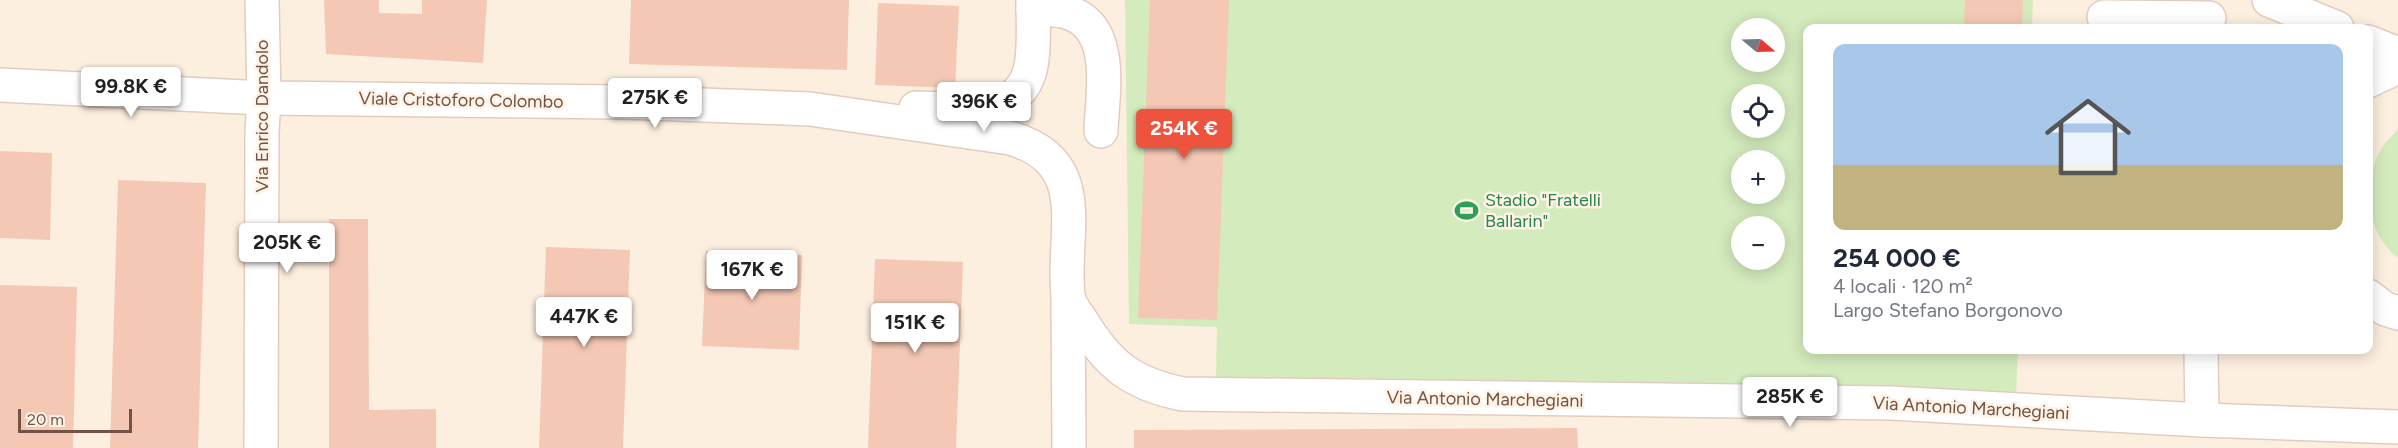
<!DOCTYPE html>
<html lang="it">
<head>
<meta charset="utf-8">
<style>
  :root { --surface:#fff; --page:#f6f6f7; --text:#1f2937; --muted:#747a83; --line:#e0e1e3; --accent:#ee543d }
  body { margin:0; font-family:Figtree,sans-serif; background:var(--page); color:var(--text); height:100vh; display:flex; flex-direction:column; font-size:22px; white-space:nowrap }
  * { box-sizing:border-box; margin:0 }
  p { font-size:20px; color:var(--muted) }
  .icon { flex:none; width:33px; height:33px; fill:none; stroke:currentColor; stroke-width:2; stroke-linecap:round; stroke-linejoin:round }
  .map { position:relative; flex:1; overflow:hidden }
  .details { position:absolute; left:1803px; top:24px; width:570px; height:330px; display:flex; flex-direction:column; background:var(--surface); border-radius:12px; box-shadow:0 3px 15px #0003 }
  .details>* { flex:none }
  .needle { width:39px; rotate:109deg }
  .controls { position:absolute; left:1731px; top:18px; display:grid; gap:12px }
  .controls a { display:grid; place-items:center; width:54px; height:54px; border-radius:50%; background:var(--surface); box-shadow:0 3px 15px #0003; font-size:30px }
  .scale { position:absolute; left:18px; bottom:15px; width:114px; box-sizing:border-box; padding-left:6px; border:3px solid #745246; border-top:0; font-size:16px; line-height:21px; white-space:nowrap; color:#745246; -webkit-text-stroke:4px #fff3e6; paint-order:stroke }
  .price { position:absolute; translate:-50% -51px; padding:0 14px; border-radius:6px; background:#fff; color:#222; font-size:20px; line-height:39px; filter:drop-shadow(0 2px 3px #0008) }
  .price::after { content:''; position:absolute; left:50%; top:36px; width:18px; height:14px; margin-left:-9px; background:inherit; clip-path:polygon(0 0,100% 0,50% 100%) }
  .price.active { background:var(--accent); color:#fff }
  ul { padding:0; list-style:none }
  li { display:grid; align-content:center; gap:12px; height:318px; padding:0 30px }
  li+li { border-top:2px solid var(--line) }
  li span { display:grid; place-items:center; height:186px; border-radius:12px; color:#555 }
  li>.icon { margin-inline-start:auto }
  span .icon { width:108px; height:108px; fill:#fffc; stroke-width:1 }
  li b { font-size:26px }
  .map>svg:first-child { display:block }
  .green { fill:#d4ebbd; fill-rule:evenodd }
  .building { fill:#f4c8b5 }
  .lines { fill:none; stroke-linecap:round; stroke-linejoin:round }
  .minor-casing { stroke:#e3ccbe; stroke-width:36 }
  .minor { stroke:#fff; stroke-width:33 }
  .labels { text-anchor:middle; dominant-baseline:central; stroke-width:5; stroke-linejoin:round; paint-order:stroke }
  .street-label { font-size:18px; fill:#745246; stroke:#fff3e6 }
  .leisure-label { font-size:18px; fill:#27864d; stroke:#fff3e6; text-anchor:start }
</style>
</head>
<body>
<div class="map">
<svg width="2398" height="448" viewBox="0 0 2398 448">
  <rect width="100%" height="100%" fill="#fdefdf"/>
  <!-- green -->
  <g class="green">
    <path d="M1125,0H2033L2032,28H1808V350H2018L2016,395L1216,377L1217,327L1129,324ZM1742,28H1774V62H1742ZM1742,94H1774V128H1742ZM1742,160H1774V194H1742ZM1742,226H1774V260H1742Z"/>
    <path d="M2398,129V258C2366,233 2362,185 2380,151C2384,143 2392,136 2398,129Z"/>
  </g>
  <!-- building -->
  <g class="building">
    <path d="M324,0H379V13L422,14V0H487L483,63L326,54Z"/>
    <path d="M631,0H849L847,70L629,64Z"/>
    <path d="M1150,0H1229L1217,320L1138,318Z"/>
    <path d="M1965,0H2023L2022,28H1964Z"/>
    <path d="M878,3L959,6L955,88L875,85Z"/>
    <path d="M0,151L52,153L50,240L0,238Z"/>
    <path d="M118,180L206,183L198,448H110Z"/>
    <path d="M329,219H368L369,410L436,409V448H329Z"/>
    <path d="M546,247L630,250L623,448H539Z"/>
    <path d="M706,251L802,255L799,350L702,346Z"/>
    <path d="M875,259L963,262L956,448H868Z"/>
    <path d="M0,285L77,287L73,448H0Z"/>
    <path d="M1577,428L1578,448H1134V430Z"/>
  </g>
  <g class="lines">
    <defs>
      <g id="minor">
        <path d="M2269,0L2337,28"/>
        <path d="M1033,9C1045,10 1059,9 1070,13C1116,29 1102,95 1101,131"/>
        <path d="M2104,17L2209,18"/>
        <path d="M2368,42L2398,54"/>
        <path d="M2368,81L2398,67"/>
        <path d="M0,85L264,98L623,102L810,109L1010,138C1094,162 1061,232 1068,296C1069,304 1076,313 1081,320C1108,365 1132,384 1183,394L1890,403L2202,420L2398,427"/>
        <path d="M916,108C958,108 1020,120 1031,66C1035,45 1033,21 1033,0"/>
        <path d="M2368,296L2385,309L2398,313"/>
        <path d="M1068,298L1069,448"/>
        <path d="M2201,350L2202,420"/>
        <path d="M261,448L262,133L264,98L262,0"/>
      </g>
    </defs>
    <!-- minor casing -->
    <use href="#minor" class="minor-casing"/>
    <!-- minor -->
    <use href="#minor" class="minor"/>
  </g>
  <!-- icons -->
  <defs>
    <symbol id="stadium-bare" viewBox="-9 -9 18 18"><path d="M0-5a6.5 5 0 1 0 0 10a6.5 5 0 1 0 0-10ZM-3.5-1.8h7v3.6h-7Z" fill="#2e9e5b" stroke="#fff3e6" stroke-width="2.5" paint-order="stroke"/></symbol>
  </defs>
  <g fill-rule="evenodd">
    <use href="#stadium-bare" x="1450" y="194" width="33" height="33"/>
  </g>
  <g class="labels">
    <!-- street labels -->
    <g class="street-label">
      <text transform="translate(461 100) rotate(1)">Viale Cristoforo Colombo</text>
      <text transform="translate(262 116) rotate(-90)">Via Enrico Dandolo</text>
      <text transform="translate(1485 399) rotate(1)">Via Antonio Marchegiani</text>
      <text transform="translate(1971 408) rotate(3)">Via Antonio Marchegiani</text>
    </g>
    <!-- leisure labels -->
    <g class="leisure-label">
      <text x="1485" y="200">Stadio "Fratelli<tspan x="1485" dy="21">Ballarin"</tspan></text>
    </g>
  </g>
</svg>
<div class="controls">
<a><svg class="needle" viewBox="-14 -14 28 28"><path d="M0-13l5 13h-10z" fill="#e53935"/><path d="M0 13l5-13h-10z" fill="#747a83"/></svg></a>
<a><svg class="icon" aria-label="locate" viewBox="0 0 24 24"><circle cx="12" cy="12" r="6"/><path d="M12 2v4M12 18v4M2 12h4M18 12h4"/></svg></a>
<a>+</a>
<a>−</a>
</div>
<div class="scale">20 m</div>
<b class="price" style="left:131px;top:118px">99.8K €</b>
<b class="price" style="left:655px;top:129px">275K €</b>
<b class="price" style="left:984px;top:133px">396K €</b>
<b class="price active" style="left:1184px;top:160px">254K €</b>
<b class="price" style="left:287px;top:274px">205K €</b>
<b class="price" style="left:752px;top:301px">167K €</b>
<b class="price" style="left:584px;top:348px">447K €</b>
<b class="price" style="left:915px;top:354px">151K €</b>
<b class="price" style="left:1790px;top:428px">285K €</b>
<section class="details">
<ul>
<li><span style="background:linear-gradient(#a9c7e8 65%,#c2b280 0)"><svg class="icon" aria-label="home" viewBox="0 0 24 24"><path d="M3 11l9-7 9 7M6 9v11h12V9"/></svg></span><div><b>254 000 €</b><p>4 locali · 120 m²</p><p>Largo Stefano Borgonovo</p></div></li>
</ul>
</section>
</div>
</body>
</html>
